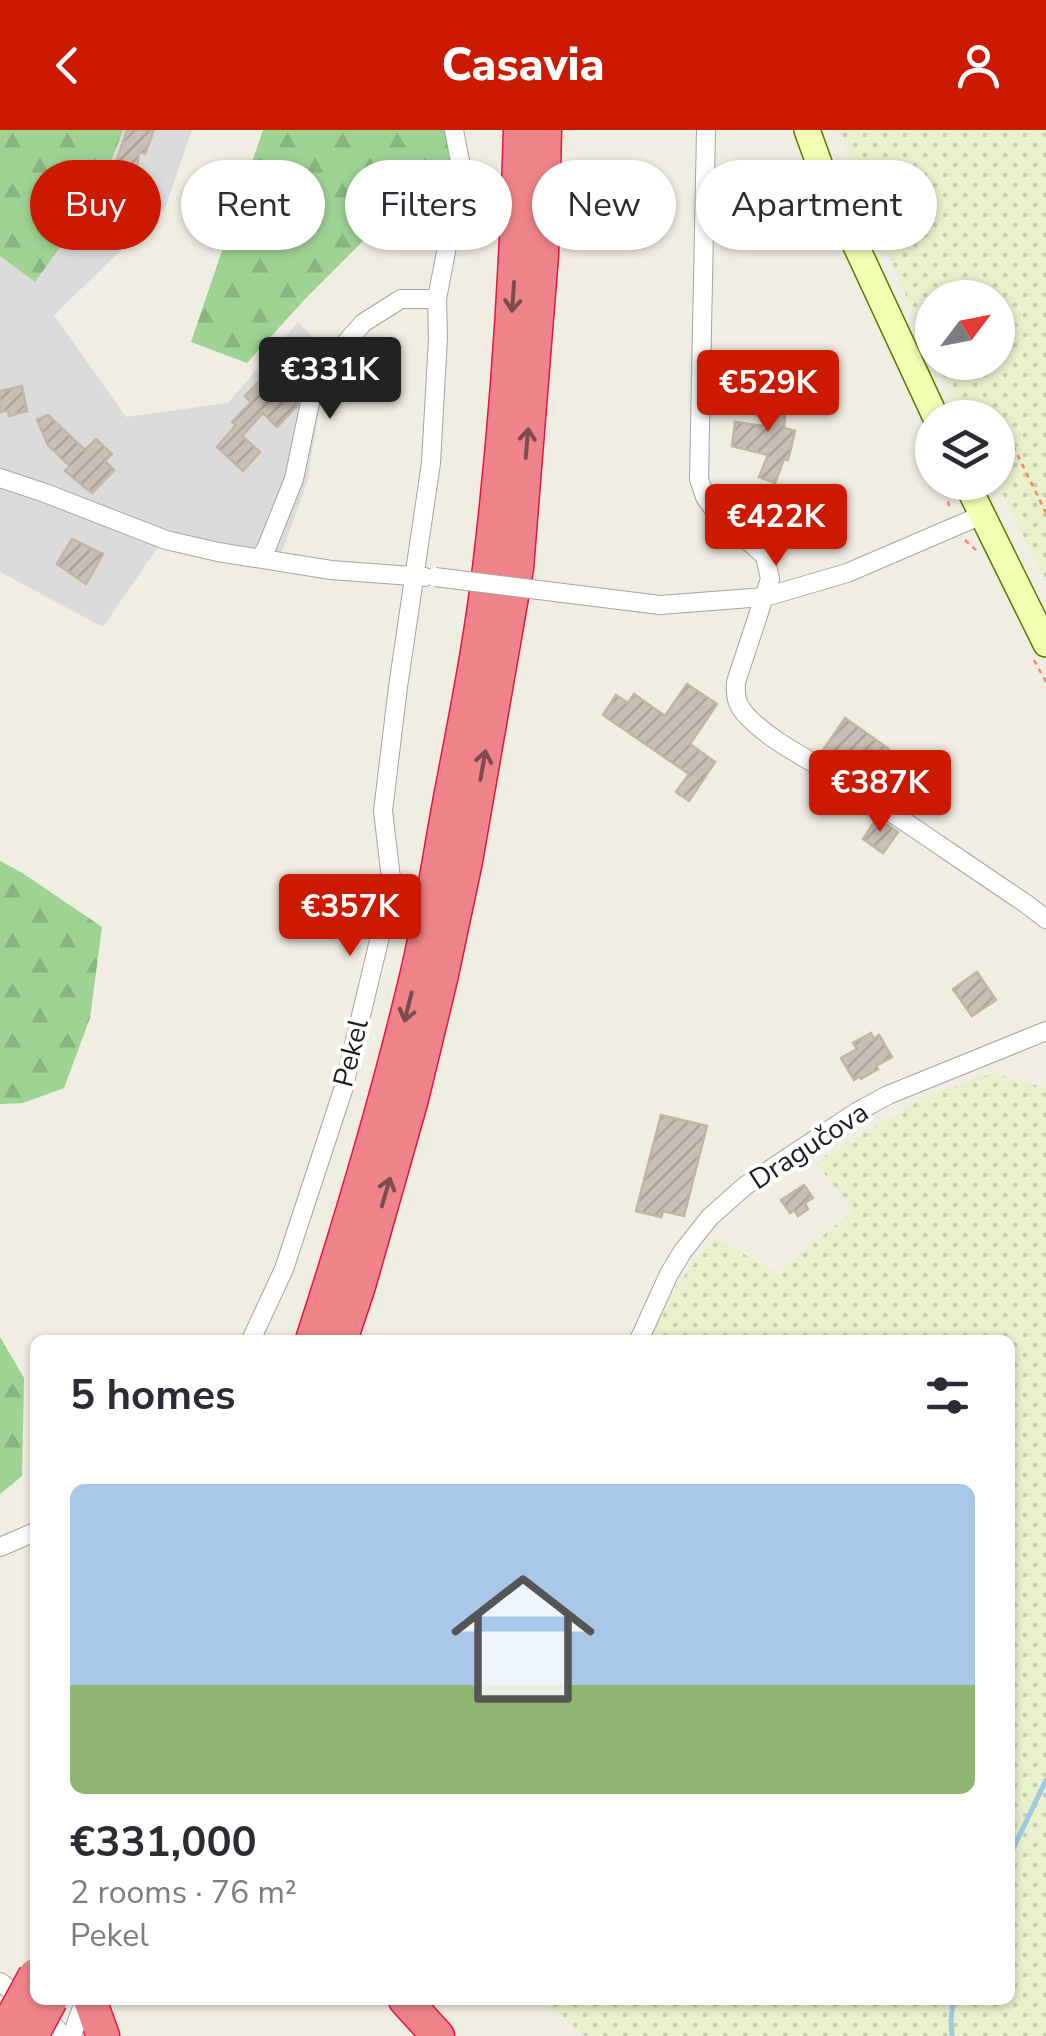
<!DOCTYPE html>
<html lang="en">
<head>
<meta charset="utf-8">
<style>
  :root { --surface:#fff; --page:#f2f2f3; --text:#2b2b33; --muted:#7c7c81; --line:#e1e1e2; --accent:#cb1a00 }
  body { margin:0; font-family:"Nunito Sans",sans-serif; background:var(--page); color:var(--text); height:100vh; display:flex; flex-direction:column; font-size:38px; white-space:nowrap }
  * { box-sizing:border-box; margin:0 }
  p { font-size:32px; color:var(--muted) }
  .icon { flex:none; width:55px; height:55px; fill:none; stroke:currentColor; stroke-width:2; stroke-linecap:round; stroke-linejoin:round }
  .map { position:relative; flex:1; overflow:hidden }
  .details { position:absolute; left:30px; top:1205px; width:985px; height:670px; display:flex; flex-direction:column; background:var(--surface); border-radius:15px; box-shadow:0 2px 8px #0004 }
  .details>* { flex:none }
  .top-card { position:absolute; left:30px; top:30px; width:988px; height:90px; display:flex; gap:20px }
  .needle { width:65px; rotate:58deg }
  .fabs { position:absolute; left:915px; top:150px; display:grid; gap:20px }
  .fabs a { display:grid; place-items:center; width:100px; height:100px; border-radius:50%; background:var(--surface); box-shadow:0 2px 8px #0004; font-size:50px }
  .price { position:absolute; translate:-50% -85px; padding:0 22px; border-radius:10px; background:var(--accent); color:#fff; font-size:32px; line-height:65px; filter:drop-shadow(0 2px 5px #0008) }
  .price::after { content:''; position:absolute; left:50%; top:60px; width:30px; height:22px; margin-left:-15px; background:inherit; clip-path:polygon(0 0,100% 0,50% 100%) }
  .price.on { background:#222; color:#fff }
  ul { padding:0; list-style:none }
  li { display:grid; align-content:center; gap:20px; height:530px; padding:0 40px }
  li+li { border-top:2px solid var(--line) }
  li span { display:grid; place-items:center; height:310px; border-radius:15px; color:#555 }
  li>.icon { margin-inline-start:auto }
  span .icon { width:180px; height:180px; fill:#fffc; stroke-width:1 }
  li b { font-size:42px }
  h2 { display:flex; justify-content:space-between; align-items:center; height:120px; padding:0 40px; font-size:42px }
  .tag { padding:0 35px; border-radius:45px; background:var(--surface); box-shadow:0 2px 8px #0004; font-size:35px; line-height:90px }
  .tag.on { background:var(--accent); color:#fff }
  header { display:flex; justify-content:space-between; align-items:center; height:130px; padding:0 40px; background:var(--accent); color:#fff; font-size:45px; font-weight:800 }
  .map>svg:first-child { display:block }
  .residential { fill:#dcdbdb }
  .farmland { fill:url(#farmland-dots) }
  .forest { fill:url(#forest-firs) }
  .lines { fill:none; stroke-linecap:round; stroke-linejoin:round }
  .stream { stroke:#9fcae1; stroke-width:5 }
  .building { fill:url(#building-hatch); stroke:#c3b5a4; stroke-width:2.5 }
  .minor-casing { stroke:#a5a5a5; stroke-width:20 }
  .secondary-casing { stroke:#5d7900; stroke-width:28 }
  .motorway-casing { stroke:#e81543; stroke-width:35 }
  .path { stroke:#ff8864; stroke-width:2.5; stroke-dasharray:5 5; stroke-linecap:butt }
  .minor { stroke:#fff; stroke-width:18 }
  .secondary { stroke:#f1ffb2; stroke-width:25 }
  .motorway { stroke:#ee848a; stroke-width:32 }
  .minor-bridge-casing { stroke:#a5a5a5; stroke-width:20; stroke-linecap:butt }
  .motorway-bridge-casing { stroke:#e81543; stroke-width:35; stroke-linecap:butt }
  .minor-bridge { stroke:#fff; stroke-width:18 }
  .motorway-bridge { stroke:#ee848a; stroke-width:32 }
  .oneway { stroke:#7c4c4f }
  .labels { text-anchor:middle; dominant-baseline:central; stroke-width:8; stroke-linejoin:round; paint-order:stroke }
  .street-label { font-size:28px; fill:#1e1e1e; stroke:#fff }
</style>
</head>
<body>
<header><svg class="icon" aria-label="back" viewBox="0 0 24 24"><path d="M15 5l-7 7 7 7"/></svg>Casavia<svg class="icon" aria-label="person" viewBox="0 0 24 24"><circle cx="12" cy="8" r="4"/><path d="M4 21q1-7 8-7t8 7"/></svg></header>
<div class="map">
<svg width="1046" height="1906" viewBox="0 0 1046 1906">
  <defs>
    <pattern id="farmland-dots" width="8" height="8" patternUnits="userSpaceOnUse" patternTransform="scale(2.5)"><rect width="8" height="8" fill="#e9f0cc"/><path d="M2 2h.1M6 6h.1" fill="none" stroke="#c7cdaf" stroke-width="1.8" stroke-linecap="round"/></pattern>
    <pattern id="forest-firs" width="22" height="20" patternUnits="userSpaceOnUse" patternTransform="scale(2.5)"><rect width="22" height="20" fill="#9ed394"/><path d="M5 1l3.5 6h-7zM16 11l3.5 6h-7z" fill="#88b57f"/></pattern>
    <pattern id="building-hatch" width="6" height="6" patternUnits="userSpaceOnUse" patternTransform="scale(2.5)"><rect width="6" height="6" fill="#c8c0b6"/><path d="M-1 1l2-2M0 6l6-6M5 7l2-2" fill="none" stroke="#aba59c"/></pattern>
  </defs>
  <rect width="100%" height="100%" fill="#f0ede3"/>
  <!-- residential -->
  <path class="residential" d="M123,0H192L165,78L54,185L126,287L228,273L298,192L341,235L321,268L307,353L276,438L162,411L103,497L0,442V126L35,152L99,63Z"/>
  <!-- farmland -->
  <g class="farmland">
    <path d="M839,0H1046V450L997,353L998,288L963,287L935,233L998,232V168H932V227L885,117Z"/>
    <path d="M993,943L1046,958V1906H585L540,1870H1010V1210H647L673,1160L715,1108L778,1143L854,1080L815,1032L928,966Z"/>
  </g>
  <!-- forest -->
  <g class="forest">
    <path d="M0,0H123L99,63L35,152L0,126Z"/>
    <path d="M263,0H446L452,30L440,80L384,90L305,169L247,233L191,212Z"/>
    <path d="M0,731L21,742L102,797L90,888L64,958L23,973L0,974Z"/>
    <path d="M0,1207L24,1248L22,1346L0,1364Z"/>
  </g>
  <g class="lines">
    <!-- stream -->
    <g class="stream">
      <path d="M1010,1725L1046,1650"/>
      <path d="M952,1906L951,1890L953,1870"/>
    </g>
  </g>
  <!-- building -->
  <g class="building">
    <path d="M127,0H154L145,24L139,22L133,69L112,67L116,32Z"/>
    <path d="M267,243L297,272L296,277L277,297L263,283L242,306L260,322L243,341L217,317L236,295L232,292L251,272L245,266Z"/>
    <path d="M770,255L787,258L784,298L795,301L788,330L784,329L775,353L759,347L768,325L732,316L735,292L763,296Z"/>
    <path d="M22,256L27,281L9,286L8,280L0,282V261Z"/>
    <path d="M48,285L85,320L96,309L112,324L105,331L114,340L92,363L65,341L70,336L48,315L37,290Z"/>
    <path d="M72,409L103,424L86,454L57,434Z"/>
    <path d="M687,554L717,574L690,614L715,632L689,671L676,662L689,644L603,585L616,565L628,573L634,564L665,586Z"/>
    <path d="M845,588L889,619L882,630L890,635L878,651L871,646L867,651L821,623Z"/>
    <path d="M877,688L898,702L883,723L863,709Z"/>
    <path d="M977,842L996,870L972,886L953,859Z"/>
    <path d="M871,903L874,909L879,905L892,927L876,936L878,939L861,949L860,946L854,950L841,928L857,919L853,913Z"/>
    <path d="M661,985L707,996L684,1086L663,1081L661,1087L636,1081Z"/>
    <path d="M804,1055L813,1068L805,1073L808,1079L798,1086L794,1080L790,1083L781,1070Z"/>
  </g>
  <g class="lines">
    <defs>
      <g id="minor">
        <path d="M706,0L699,349L705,367L716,382L765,426L770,449L736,552C735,567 737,576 748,587C774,614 813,631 845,652C905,691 965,733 1025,773L1046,789"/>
        <path d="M0,348L45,363L166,410L218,422L331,440L425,447"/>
        <path d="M260,428L266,419L294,349L312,263L329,232L363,193L401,169H437"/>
        <path d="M563,463L660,475L765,467L847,443L982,385"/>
        <path d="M251,1210L284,1139L343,960L392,757L383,681L398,557L431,333L438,208L437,169L459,53L460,31L454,0"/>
        <path d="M639,1210L669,1144L683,1121L710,1087L745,1056L855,983L888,965L1046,901"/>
        <path d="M0,1417L35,1402"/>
        <path d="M0,1852L48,1889L63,1906"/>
        <path d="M72,1906L81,1880"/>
      </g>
      <g id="secondary">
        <path d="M807,0L824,47L936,288"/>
        <path d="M966,352L1046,514"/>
      </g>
      <g id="motorway">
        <path d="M312,1210C351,1090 387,969 416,847C430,788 439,728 450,668C465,589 481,510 490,430C507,287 516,144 520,0"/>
        <path d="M341,1210L359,1156L412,969L441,849L466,731L517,438L542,125L545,0"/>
        <path d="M90,1870L103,1906"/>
        <path d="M405,1870L438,1906"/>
      </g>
    </defs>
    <!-- minor casing -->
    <use href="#minor" class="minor-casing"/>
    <!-- secondary casing -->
    <use href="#secondary" class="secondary-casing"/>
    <!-- motorway casing -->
    <use href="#motorway" class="motorway-casing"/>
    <!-- path -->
    <g class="path">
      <path d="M1000,289L1046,383"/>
      <path d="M922,304L932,327"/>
      <path d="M943,352L950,380"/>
      <path d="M965,410L977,421"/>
      <path d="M1034,530L1046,552"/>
    </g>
    <!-- minor -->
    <use href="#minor" class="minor"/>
    <!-- secondary -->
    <use href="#secondary" class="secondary"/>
    <!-- motorway -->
    <use href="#motorway" class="motorway"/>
    <defs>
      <path id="minor-bridge" d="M435,447L563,463"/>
      <g id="motorway-bridge">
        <path d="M2,1906L35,1845"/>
        <path d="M32,1906L51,1870"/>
      </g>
    </defs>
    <!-- minor-bridge casing -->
    <use href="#minor-bridge" class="minor-bridge-casing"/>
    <!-- motorway-bridge casing -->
    <use href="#motorway-bridge" class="motorway-bridge-casing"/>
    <!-- minor-bridge -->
    <use href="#minor-bridge" class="minor-bridge"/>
    <!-- motorway-bridge -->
    <use href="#motorway-bridge" class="motorway-bridge"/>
  </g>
  <!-- one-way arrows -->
  <defs><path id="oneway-shaft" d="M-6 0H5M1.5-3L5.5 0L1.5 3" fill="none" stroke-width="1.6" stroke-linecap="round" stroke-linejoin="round" transform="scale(2.5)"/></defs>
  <g class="oneway">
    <use href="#oneway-shaft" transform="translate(513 167) rotate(94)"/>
    <use href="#oneway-shaft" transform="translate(527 313) rotate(-85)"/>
    <use href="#oneway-shaft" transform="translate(483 635) rotate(-80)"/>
    <use href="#oneway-shaft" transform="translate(408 877) rotate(104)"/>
    <use href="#oneway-shaft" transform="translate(386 1062) rotate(-74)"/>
  </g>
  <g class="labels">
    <!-- street labels -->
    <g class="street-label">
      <text transform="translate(351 923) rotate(-76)">Pekel</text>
      <text transform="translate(809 1016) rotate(-33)">Dragučova</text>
    </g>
  </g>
</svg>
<div class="fabs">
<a><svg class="needle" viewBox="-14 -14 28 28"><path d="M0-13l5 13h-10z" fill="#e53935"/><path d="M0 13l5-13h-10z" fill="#7c7c81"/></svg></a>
<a><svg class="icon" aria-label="layers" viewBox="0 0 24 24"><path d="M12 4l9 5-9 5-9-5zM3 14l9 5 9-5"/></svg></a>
</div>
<b class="price on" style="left:330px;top:292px">€331K</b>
<b class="price" style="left:768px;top:305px">€529K</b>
<b class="price" style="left:776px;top:439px">€422K</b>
<b class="price" style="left:880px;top:705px">€387K</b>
<b class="price" style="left:350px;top:829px">€357K</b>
<div class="top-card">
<a class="tag on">Buy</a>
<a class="tag">Rent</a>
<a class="tag">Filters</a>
<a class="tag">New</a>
<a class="tag">Apartment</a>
</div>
<section class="details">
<h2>5 homes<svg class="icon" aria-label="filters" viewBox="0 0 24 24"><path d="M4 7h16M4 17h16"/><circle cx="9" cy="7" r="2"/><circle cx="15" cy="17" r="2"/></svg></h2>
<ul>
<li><span style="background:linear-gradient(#a9c7e8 65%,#8fb573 0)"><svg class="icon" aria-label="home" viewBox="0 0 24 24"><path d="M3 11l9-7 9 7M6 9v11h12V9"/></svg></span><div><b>€331,000</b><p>2 rooms · 76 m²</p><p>Pekel</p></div></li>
</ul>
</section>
</div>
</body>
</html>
